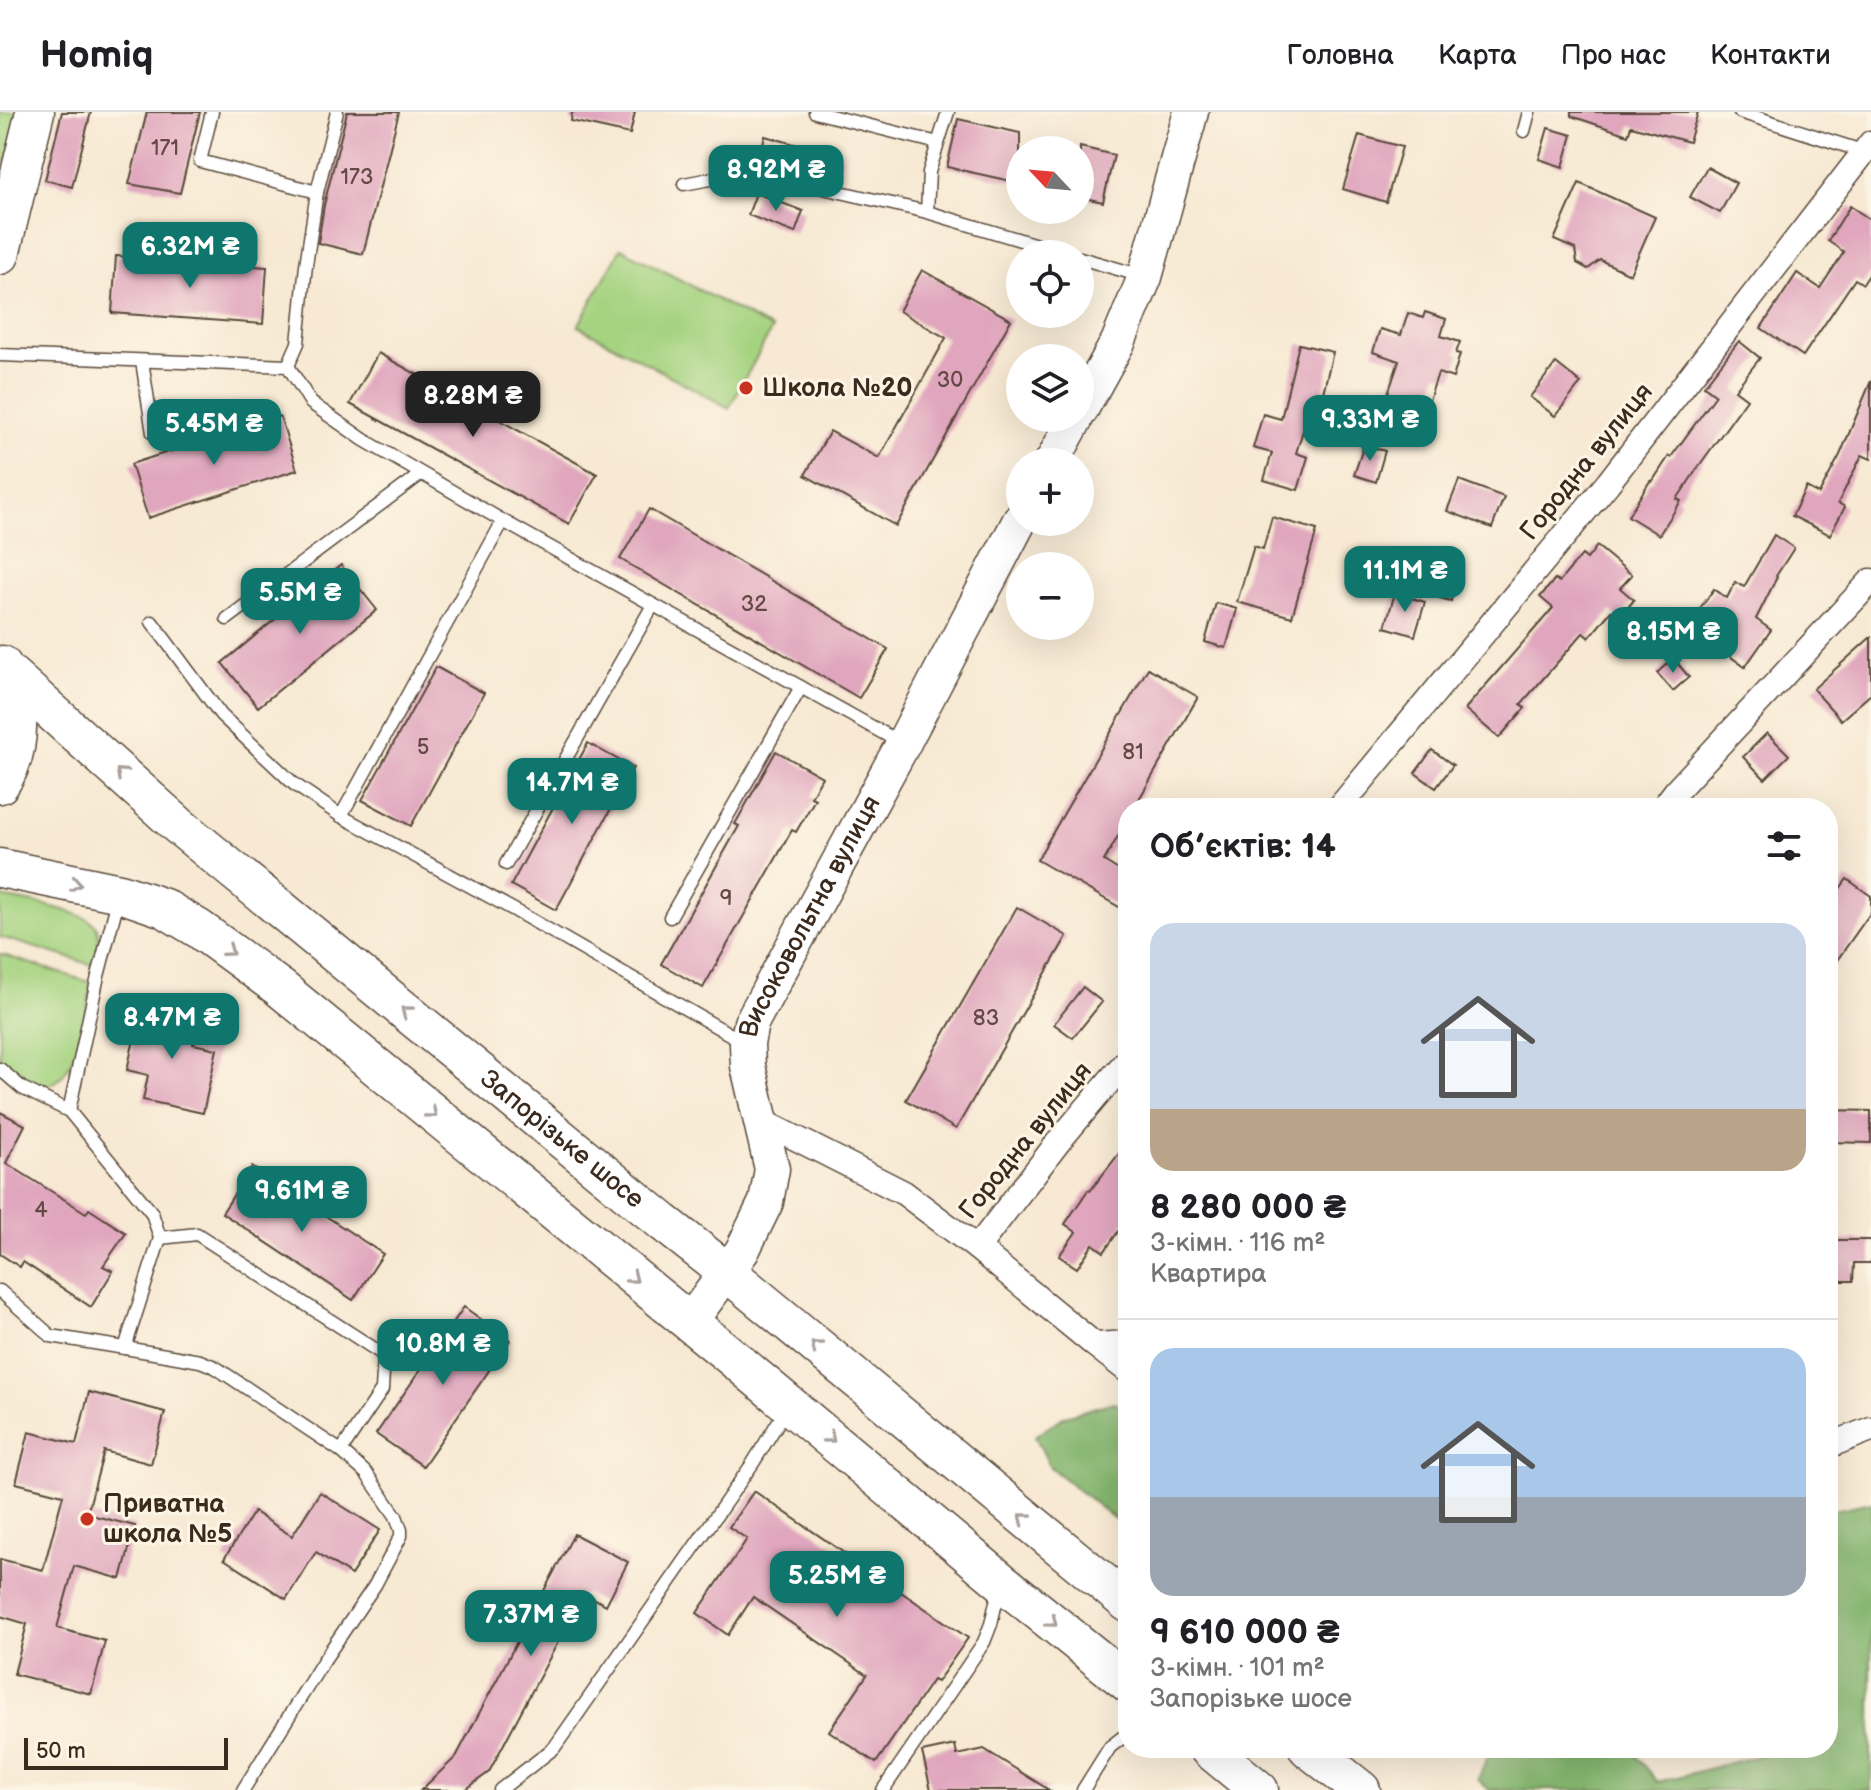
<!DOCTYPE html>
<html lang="uk">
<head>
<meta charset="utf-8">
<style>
  :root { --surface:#fff; --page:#f2f2f2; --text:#202124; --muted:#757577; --line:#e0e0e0; --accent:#0f766e }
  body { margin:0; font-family:"Balsamiq Sans",sans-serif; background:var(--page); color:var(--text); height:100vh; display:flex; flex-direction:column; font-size:30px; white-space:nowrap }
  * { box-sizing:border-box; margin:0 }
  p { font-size:26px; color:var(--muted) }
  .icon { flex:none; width:44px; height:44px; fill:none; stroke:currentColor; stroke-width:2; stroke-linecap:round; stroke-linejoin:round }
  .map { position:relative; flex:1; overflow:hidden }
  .sheet { position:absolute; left:1118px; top:686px; width:720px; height:960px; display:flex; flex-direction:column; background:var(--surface); border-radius:32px; box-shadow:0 8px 32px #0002 }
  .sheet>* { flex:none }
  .needle { width:52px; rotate:296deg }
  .tools { position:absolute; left:1006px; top:24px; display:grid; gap:16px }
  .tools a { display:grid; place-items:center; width:88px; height:88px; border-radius:50%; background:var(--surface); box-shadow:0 8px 32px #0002; font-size:40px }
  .scale { position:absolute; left:24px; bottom:20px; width:204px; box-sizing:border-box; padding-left:8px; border:4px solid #3b2a1e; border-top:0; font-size:22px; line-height:28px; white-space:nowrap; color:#3b2a1e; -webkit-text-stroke:6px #fcf5e5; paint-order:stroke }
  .price { position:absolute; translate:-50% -68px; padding:0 18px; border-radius:16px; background:var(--accent); color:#fff; font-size:26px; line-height:52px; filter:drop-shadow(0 2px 4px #0008) }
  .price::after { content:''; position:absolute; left:50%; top:48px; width:24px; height:18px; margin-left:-12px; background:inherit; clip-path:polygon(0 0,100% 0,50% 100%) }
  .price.on { background:#222; color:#fff }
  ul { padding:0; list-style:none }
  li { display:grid; align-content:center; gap:16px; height:424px; padding:0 32px }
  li+li { border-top:2px solid var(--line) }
  li span { display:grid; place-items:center; height:248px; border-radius:24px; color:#555 }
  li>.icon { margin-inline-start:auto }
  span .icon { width:144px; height:144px; fill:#fffc; stroke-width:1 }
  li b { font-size:34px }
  h2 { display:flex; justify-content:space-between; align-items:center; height:96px; padding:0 32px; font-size:34px }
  header { display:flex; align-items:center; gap:48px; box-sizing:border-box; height:112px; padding:0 40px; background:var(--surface); border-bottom:2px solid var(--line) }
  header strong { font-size:38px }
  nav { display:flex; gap:44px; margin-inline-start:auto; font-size:28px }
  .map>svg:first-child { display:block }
  .green { fill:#a5d380; stroke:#707e4f; stroke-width:2 }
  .forest { fill:#84b56e; stroke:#607046; stroke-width:2 }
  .building { fill:#e0a6bd }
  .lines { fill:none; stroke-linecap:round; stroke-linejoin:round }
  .lane-casing { stroke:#574739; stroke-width:15 }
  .street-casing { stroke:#574739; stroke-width:27 }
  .secondary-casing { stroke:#574739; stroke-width:37 }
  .primary-casing { stroke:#574739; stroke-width:41 }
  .lane { stroke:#fff; stroke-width:12 }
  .street { stroke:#fff; stroke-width:24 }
  .secondary { stroke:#fff; stroke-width:34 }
  .primary { stroke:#fff; stroke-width:38 }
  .oneway { stroke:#a79f9a }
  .poi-dot { fill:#c8321e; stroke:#fcf5e5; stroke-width:3 }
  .labels { text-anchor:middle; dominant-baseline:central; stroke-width:6; stroke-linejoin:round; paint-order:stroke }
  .number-label { font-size:22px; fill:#644946 }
  .poi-label { font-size:26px; font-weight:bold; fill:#3b2a1e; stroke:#fcf5e5; text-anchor:start }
  .street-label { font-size:26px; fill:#3b2a1e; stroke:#fcf5e5 }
</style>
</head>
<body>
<header>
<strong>Homiq</strong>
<nav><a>Головна</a><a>Карта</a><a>Про нас</a><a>Контакти</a></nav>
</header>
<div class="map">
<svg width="1871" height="1678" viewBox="0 0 1871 1678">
  <rect width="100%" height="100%" fill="#fcf5e5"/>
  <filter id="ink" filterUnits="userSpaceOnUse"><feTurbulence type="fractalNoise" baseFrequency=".0125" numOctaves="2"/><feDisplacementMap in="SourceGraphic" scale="16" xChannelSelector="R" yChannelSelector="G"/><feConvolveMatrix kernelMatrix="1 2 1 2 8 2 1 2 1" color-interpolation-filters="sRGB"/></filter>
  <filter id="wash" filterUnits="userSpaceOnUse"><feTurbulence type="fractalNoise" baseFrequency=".006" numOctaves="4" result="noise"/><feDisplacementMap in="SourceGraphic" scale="32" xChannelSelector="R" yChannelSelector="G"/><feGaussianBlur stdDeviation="1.8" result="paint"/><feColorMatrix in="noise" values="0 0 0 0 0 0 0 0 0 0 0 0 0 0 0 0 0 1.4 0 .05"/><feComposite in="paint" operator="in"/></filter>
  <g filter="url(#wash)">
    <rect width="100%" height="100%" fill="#f7e9d3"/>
    <!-- green -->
    <g class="green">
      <path d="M0,0H19L7,51L0,49Z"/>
      <path d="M621,136L772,217L729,296L578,214Z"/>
      <path d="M0,785C19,788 89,798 97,816C101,827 98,842 96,854L0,825Z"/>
      <path d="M0,842L92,871C86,897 76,986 34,973C25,971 8,953 0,946Z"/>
    </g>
    <!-- forest -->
    <g class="forest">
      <path d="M1113,1290L1128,1298V1418L1050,1355L1035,1324L1065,1304Z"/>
      <path d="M1871,1390V1678H1489L1478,1667L1492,1636H1630L1658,1670L1761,1643L1768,1636H1828L1829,1399Z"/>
    </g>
    <g id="blocks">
      <!-- building -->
      <g class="building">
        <path d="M62,0H91L72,75L45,68Z"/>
        <path d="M147,0H200L180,81L129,72Z"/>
        <path d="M347,0H399L363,142L318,131L324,93Z"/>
        <path d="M572,0H635L630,22L571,9Z"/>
        <path d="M1571,0H1698L1689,30L1631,14L1628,23L1571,4Z"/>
        <path d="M958,7L1020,21V71L947,55Z"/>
        <path d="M1548,16L1572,23L1563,55L1539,47Z"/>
        <path d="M1359,23L1402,35L1386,90L1343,77Z"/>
        <path d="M765,24L842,45L836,67L759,47Z"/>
        <path d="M1080,35L1114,43L1103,90L1080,85Z"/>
        <path d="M1707,55L1736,71L1720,101L1690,85Z"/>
        <path d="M1579,71L1655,105L1630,162L1600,148L1588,157L1577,151L1575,137L1554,128Z"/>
        <path d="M756,81L803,99L795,121L748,103Z"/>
        <path d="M1850,94L1871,108V160L1863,172L1855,167L1803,244L1761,216L1797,161L1820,176L1844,140L1828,129Z"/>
        <path d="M116,144L267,155L263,212L112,201Z"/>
        <path d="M922,158L1011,208L896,414L805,363L830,319L879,346L946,226L899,199Z"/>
        <path d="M1425,200L1446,207L1441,224L1460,230L1456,241L1460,242L1453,266L1438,261L1418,321L1379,308L1399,249L1373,240L1380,217L1401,223L1408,201L1423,206Z"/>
        <path d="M1739,229L1760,246L1735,278L1747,287L1701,351L1677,387L1681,389L1659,423L1628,404L1650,369L1652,370L1669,344L1671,345L1716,283L1704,274Z"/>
        <path d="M1299,232L1333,240L1322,285L1314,283L1296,341L1308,345L1298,378L1264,368L1272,341L1253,336L1263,302L1281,307Z"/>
        <path d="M378,241L597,362L569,412L350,292Z"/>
        <path d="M1556,251L1581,271L1555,304L1530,285Z"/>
        <path d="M1871,269V347L1862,343L1838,391L1845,395L1830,423L1792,404L1806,375L1819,382L1840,343Z"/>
        <path d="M280,304L297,358L148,406L131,352Z"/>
        <path d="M1364,333L1385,339L1376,370L1354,363Z"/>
        <path d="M1459,368L1504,385L1492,416L1447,399Z"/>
        <path d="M649,397L888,537L859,586L620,447Z"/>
        <path d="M1272,405L1317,418L1292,505L1237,490L1254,434L1263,437Z"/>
        <path d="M1774,423L1794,436L1776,464L1777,465L1756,507L1771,518L1745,555L1699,522L1703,519L1694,512L1701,501L1698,499L1714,477L1727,486L1735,470L1744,475Z"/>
        <path d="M1597,434L1632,463L1620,476L1634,488L1619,506L1611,499L1589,526L1583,521L1521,592L1525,596L1499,626L1465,597L1553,496L1540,485L1555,467L1559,470L1582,443L1587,447Z"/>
        <path d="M1419,440L1461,451L1451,489L1408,478Z"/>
        <path d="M341,453L377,498L258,595L222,551Z"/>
        <path d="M1395,481L1425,490L1415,524L1385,515Z"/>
        <path d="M1216,491L1237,497L1226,536L1205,530Z"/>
        <path d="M1871,525V582L1841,608L1813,577Z"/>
        <path d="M1673,546L1689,565L1673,579L1657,561Z"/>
        <path d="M436,555L484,581L411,714L362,688Z"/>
        <path d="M1148,556L1198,585L1134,696H1128V707L1104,749L1128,764V800L1037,748Z"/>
        <path d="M1767,621L1789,643L1765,667L1743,645Z"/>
        <path d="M588,631L633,656L556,798L511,773Z"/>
        <path d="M1432,638L1453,653L1436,676L1415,661Z"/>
        <path d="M776,639L822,665L811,685L815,687L796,720L792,718L703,876L661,852L739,714L735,712Z"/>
        <path d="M1847,767L1871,784V800L1828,861V793Z"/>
        <path d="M1017,795L1067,824L956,1017L906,988Z"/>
        <path d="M1083,875L1102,890L1073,926L1054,912Z"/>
        <path d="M141,897L198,909L193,932L217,937L203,1001L143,988L148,963L127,958Z"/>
        <path d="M1828,998L1871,999V1031L1828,1030Z"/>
        <path d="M0,1000L25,1013L6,1051L86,1101L89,1097L126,1121L103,1154L113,1159L91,1195L23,1150L20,1155L0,1142Z"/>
        <path d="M1128,1030V1105L1104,1140L1093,1132L1077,1156L1059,1144L1076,1120L1065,1112L1088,1078L1090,1079Z"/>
        <path d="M252,1055L383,1142L353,1188L222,1101Z"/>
        <path d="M1828,1128H1871V1151H1854L1853,1169H1828Z"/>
        <path d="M464,1195L510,1228L423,1354L376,1322Z"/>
        <path d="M89,1280L165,1300L151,1352L104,1339L87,1402L135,1414L121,1467L74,1454L57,1516L105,1529L91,1582L14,1562L27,1512L0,1504V1447L43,1458L63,1383L16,1371L29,1320L76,1332Z"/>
        <path d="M754,1379L968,1526L937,1570L933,1568L876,1651L829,1619L867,1563L753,1485L728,1523L697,1501L747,1427L729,1415Z"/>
        <path d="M320,1380L380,1418L351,1463L316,1440L286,1487L224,1447L254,1400L292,1424Z"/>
        <path d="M574,1422L628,1450L606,1493L584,1481L489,1660L465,1678H421L456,1645Z"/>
        <path d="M955,1633L957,1643L984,1637L1049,1678H931L922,1640Z"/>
      </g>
    </g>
  </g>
  <g filter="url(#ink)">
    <use href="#blocks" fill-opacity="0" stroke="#574739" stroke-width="2"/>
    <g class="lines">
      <defs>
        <g id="lane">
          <path d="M212,0L200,49L317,80"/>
          <path d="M815,0L938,31"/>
          <path d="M948,0L929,60L927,100L1067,142"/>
          <path d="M1740,0L1865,40"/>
          <path d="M1524,19L1529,0"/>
          <path d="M684,72L741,61L819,75L927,100"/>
          <path d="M1080,146L1142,164"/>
          <path d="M0,243L288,254L311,291L364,328L503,409L901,631"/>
          <path d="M142,249L153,321"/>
          <path d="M288,254L298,231L306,153L317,80L337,0"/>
          <path d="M227,507L421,362"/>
          <path d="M152,510L221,603L294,672L341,704L516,799L745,931"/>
          <path d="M341,704L503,409"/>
          <path d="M506,752L653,493"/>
          <path d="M670,805L801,575"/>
          <path d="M0,957L22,976L69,999"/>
          <path d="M160,1126L197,1122L384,1243L382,1278L341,1339"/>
          <path d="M0,1179L51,1224L125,1236L160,1126L152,1101L69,999L98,864L119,784"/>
          <path d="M125,1236L200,1249L215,1255L341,1339L366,1361L396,1404L401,1418V1424L375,1473L324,1548L243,1678"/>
          <path d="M500,1678L554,1636L753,1351L787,1296"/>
          <path d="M883,1678L984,1530L991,1512L999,1477"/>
          <path d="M1083,1678L1110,1635L1128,1621"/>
        </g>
        <g id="street">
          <path d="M1339,696L1608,371L1871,31"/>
          <path d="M1663,696L1676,679L1871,469"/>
          <path d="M760,1008L904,1081L977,1136L1059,1029L1128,947"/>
          <path d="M977,1136L1095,1233L1128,1231"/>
          <path d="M1095,1233L1128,1259"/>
          <path d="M1828,1334L1871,1317"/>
        </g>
        <g id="secondary">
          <path d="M1080,299L1118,230L1145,165L1191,0"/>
          <path d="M1052,350L1076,306"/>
          <path id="s1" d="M689,1211L742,1139L766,1090L772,1057L748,954L747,932L751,911L903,632L1020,408"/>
        </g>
        <g id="primary">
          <path d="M0,143L35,0"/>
          <path id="s2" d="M4,557L179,714L663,1110L727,1160L1128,1491"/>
          <path d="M0,672C23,639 22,587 2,553"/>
          <path d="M0,756L120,781L164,796L199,817L280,876L727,1241L1002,1470L1128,1571"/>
          <path d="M1208,1636L1259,1678"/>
          <path d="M1308,1636L1361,1678"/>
        </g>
      </defs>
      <!-- lane casing -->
      <use href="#lane" class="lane-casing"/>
      <!-- street casing -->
      <use href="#street" class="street-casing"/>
      <!-- secondary casing -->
      <use href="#secondary" class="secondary-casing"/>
      <!-- primary casing -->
      <use href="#primary" class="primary-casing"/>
      <!-- lane -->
      <use href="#lane" class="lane"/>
      <!-- street -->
      <use href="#street" class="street"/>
      <!-- secondary -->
      <use href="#secondary" class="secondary"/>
      <!-- primary -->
      <use href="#primary" class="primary"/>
    </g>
    <!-- one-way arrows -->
    <defs><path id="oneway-chevron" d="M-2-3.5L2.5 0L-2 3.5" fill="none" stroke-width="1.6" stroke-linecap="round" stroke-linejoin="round" transform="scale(2)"/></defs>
    <g class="oneway">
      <use href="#oneway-chevron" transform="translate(121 661) rotate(-137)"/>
      <use href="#oneway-chevron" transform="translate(76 772) rotate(11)"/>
      <use href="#oneway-chevron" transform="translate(229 839) rotate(36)"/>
      <use href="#oneway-chevron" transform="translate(406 899) rotate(-141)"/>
      <use href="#oneway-chevron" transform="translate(432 1001) rotate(39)"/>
      <use href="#oneway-chevron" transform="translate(633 1166) rotate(39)"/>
      <use href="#oneway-chevron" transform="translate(816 1234) rotate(-140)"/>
      <use href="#oneway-chevron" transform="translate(830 1326) rotate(40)"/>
      <use href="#oneway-chevron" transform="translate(1024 1406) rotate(-141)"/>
      <use href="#oneway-chevron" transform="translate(1052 1510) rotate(39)"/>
    </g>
  </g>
  <!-- markers -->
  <g class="poi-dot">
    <circle cx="746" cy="276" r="8"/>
    <circle cx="87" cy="1407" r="8"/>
  </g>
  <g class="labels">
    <!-- number labels -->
    <g class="number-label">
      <text x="165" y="36">171</text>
      <text x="357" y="65">173</text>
      <text x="950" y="268">30</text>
      <text x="754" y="492">32</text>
      <text x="423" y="635">5</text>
      <text x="1133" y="640">81</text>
      <text x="726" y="786">9</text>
      <text x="986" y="906">83</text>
      <text x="41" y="1098">4</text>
    </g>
    <!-- poi labels -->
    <g class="poi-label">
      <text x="762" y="276">Школа №20</text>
      <text x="103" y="1392">Приватна<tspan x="103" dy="30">школа №5</tspan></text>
    </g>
    <!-- street labels -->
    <g class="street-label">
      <text transform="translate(1587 350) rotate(-51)">Городна вулиця</text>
      <text stroke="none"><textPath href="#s1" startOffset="448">Високовольтна вулиця</textPath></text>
      <text stroke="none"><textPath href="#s2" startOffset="730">Запорізьке шосе</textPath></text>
      <text transform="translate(1026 1029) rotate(-51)">Городна вулиця</text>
    </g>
  </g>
</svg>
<div class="tools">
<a><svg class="needle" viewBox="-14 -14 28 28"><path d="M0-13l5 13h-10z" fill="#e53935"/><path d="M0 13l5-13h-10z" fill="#757577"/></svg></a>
<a><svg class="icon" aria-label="locate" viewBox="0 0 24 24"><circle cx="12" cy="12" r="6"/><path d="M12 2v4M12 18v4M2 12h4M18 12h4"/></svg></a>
<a><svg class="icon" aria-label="layers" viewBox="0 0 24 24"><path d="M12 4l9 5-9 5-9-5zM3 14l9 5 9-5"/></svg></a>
<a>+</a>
<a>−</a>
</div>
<div class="scale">50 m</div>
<b class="price" style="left:776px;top:101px">8.92M ₴</b>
<b class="price" style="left:190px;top:178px">6.32M ₴</b>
<b class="price on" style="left:473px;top:327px">8.28M ₴</b>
<b class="price" style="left:1370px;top:351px">9.33M ₴</b>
<b class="price" style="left:214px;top:355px">5.45M ₴</b>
<b class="price" style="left:1405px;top:502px">11.1M ₴</b>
<b class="price" style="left:300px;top:524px">5.5M ₴</b>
<b class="price" style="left:1673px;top:563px">8.15M ₴</b>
<b class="price" style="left:572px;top:714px">14.7M ₴</b>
<b class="price" style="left:172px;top:949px">8.47M ₴</b>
<b class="price" style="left:302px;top:1122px">9.61M ₴</b>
<b class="price" style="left:443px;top:1275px">10.8M ₴</b>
<b class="price" style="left:837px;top:1507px">5.25M ₴</b>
<b class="price" style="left:531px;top:1546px">7.37M ₴</b>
<section class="sheet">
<h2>Об’єктів: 14<svg class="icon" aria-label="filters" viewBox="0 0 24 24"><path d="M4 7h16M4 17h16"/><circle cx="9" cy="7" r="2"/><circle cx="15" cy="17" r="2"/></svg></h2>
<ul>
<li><span style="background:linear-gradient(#c9d6e8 75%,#b9a48a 0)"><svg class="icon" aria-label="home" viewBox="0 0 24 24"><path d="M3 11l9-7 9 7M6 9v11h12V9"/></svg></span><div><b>8 280 000 ₴</b><p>3-кімн. · 116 m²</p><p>Квартира</p></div></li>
<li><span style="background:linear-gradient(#a9c7e8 60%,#9aa5b1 0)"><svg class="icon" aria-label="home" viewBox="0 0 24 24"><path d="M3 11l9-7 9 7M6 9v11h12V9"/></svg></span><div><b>9 610 000 ₴</b><p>3-кімн. · 101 m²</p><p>Запорізьке шосе</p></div></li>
</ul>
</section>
</div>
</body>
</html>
